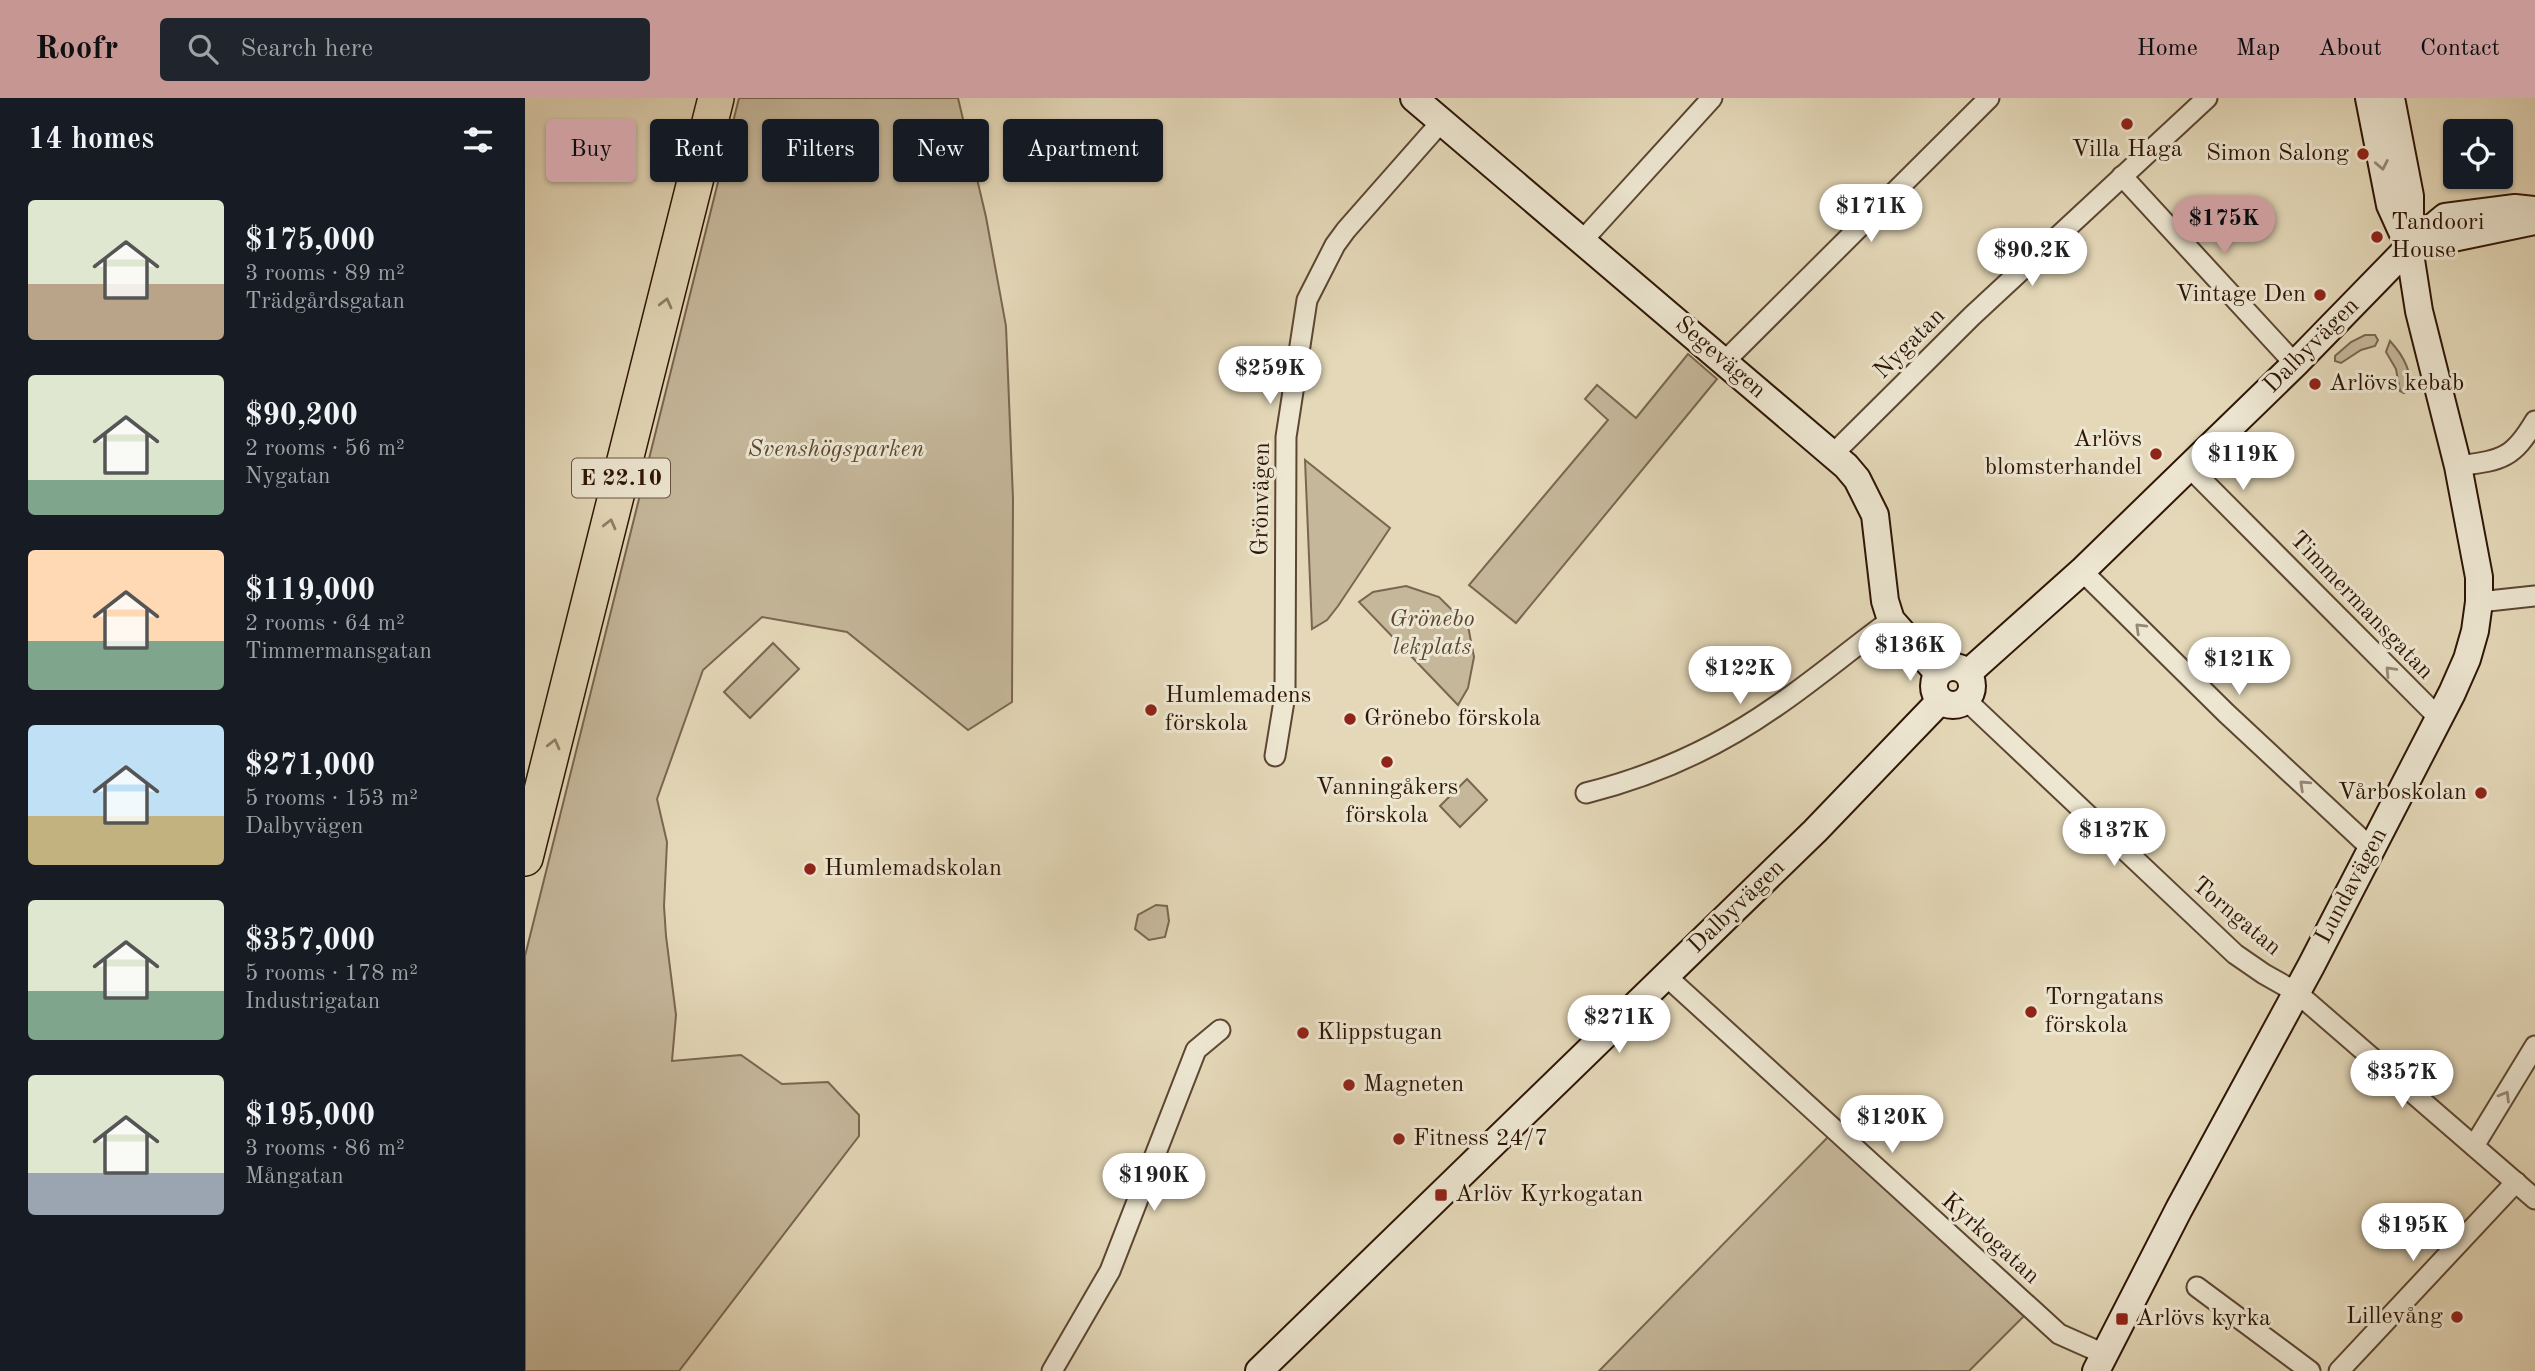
<!DOCTYPE html>
<html lang="en">
<head>
<meta charset="utf-8">
<style>
  :root { --surface:#171b24; --page:#20242c; --text:#f1f3f6; --muted:#9ea1a6; --accent:#c59692 }
  body { margin:0; font-family:"Old Standard TT",serif; background:var(--page); color:var(--text); height:100vh; display:flex; flex-direction:column; font-size:26px; white-space:nowrap }
  * { box-sizing:border-box; margin:0 }
  p { font-size:23px; color:var(--muted) }
  .icon { flex:none; width:38px; height:38px; fill:none; stroke:currentColor; stroke-width:2; stroke-linecap:round; stroke-linejoin:round }
  .map { position:relative; flex:1; overflow:hidden }
  .details { display:flex; flex-direction:column; background:var(--surface); width:525px }
  .details>* { flex:none }
  .top-card { position:absolute; left:21px; top:21px; width:665px; height:63px; display:flex; gap:14px }
  .tools { position:absolute; left:1918px; top:21px; display:grid; gap:14px }
  .tools a { display:grid; place-items:center; width:70px; height:70px; border-radius:7px; background:var(--surface); box-shadow:0 2px 5px #0004; font-size:35px }
  .price { position:absolute; translate:-50% -60px; padding:0 16px; border-radius:24px; background:#fff; color:#222; font-size:23px; line-height:46px; filter:drop-shadow(0 2px 4px #0008) }
  .price::after { content:''; position:absolute; left:50%; top:42px; width:21px; height:16px; margin-left:-10px; background:inherit; clip-path:polygon(0 0,100% 0,50% 100%) }
  .price.on { background:var(--accent); color:#111 }
  ul { padding:0; list-style:none }
  li { display:flex; align-items:center; gap:21px; height:175px; padding:0 28px }
  li span { display:grid; place-items:center; flex:none; width:196px; height:140px; border-radius:7px; color:#555 }
  li>.icon { margin-inline-start:auto }
  span .icon { width:84px; height:84px; fill:#fffc; stroke-width:1 }
  li b { font-size:30px }
  h2 { display:flex; justify-content:space-between; align-items:center; height:84px; padding:0 28px; font-size:30px }
  .chip { padding:0 24px; border-radius:7px; background:var(--surface); box-shadow:0 2px 5px #0004; font-size:24px; line-height:63px }
  .chip.on { background:var(--accent); color:#111 }
  header { display:flex; align-items:center; gap:42px; box-sizing:border-box; height:98px; padding:0 35px; background:var(--accent); color:#111 }
  header strong { font-size:33px }
  nav { display:flex; gap:38px; margin-inline-start:auto; font-size:24px }
  .search { width:490px; height:63px; background:var(--page); display:flex; align-items:center; gap:18px; box-sizing:border-box; padding:0 24px; border-radius:7px; color:var(--muted); font-size:26px }
  main { display:flex; flex:1; min-height:0 }
  .map>svg:first-child { display:block }
  .green { fill:#c5b79a; stroke:#7a6650; stroke-width:2 }
  .lines { fill:none; stroke-linecap:round; stroke-linejoin:round }
  .street-casing { stroke:#5c4632; stroke-width:23 }
  .secondary-casing { stroke:#2e1505; stroke-width:30 }
  .highway-casing { stroke:#2e1505; stroke-width:38 }
  .street { stroke:#ede6d1; stroke-width:19 }
  .secondary { stroke:#ede6d1; stroke-width:26 }
  .highway { stroke:#e4d8b8; stroke-width:35 }
  .oneway { stroke:#978875 }
  .oneway2 { stroke:#928067 }
  .poi-dot { fill:#8f2418; stroke:#ede6d1; stroke-width:2.5 }
  .labels { text-anchor:middle; dominant-baseline:central; stroke-width:6; stroke-linejoin:round; paint-order:stroke }
  .shield { fill:#ede6d1; stroke:#675442; stroke-width:2 }
  .shield-label { font-size:23px; font-weight:bold; fill:#2e1505 }
  .poi-label { font-size:24px; fill:#2e1505; stroke:#ede6d1; text-anchor:start }
  .street-label { font-size:24px; fill:#2e1505; stroke:#ede6d1 }
  .park-label { font-size:24px; font-style:italic; fill:#5b4632; stroke:#ede6d1 }
</style>
</head>
<body>
<header>
<strong>Roofr</strong>
<div class="search"><svg class="icon" aria-label="search" viewBox="0 0 24 24"><circle cx="10" cy="10" r="6"/><path d="M15 15l6 6"/></svg>Search here</div>
<nav><a>Home</a><a>Map</a><a>About</a><a>Contact</a></nav>
</header>
<main>
<section class="details">
<h2>14 homes<svg class="icon" aria-label="filters" viewBox="0 0 24 24"><path d="M4 7h16M4 17h16"/><circle cx="9" cy="7" r="2"/><circle cx="15" cy="17" r="2"/></svg></h2>
<ul>
<li><span style="background:linear-gradient(#dfe7d0 60%,#b9a48a 0)"><svg class="icon" aria-label="home" viewBox="0 0 24 24"><path d="M3 11l9-7 9 7M6 9v11h12V9"/></svg></span><div><b>$175,000</b><p>3 rooms · 89 m²</p><p>Trädgårdsgatan</p></div></li>
<li><span style="background:linear-gradient(#dfe7d0 75%,#7fa58c 0)"><svg class="icon" aria-label="home" viewBox="0 0 24 24"><path d="M3 11l9-7 9 7M6 9v11h12V9"/></svg></span><div><b>$90,200</b><p>2 rooms · 56 m²</p><p>Nygatan</p></div></li>
<li><span style="background:linear-gradient(#ffd9b3 65%,#7fa58c 0)"><svg class="icon" aria-label="home" viewBox="0 0 24 24"><path d="M3 11l9-7 9 7M6 9v11h12V9"/></svg></span><div><b>$119,000</b><p>2 rooms · 64 m²</p><p>Timmermansgatan</p></div></li>
<li><span style="background:linear-gradient(#bfe0f5 65%,#c2b280 0)"><svg class="icon" aria-label="home" viewBox="0 0 24 24"><path d="M3 11l9-7 9 7M6 9v11h12V9"/></svg></span><div><b>$271,000</b><p>5 rooms · 153 m²</p><p>Dalbyvägen</p></div></li>
<li><span style="background:linear-gradient(#dfe7d0 65%,#7fa58c 0)"><svg class="icon" aria-label="home" viewBox="0 0 24 24"><path d="M3 11l9-7 9 7M6 9v11h12V9"/></svg></span><div><b>$357,000</b><p>5 rooms · 178 m²</p><p>Industrigatan</p></div></li>
<li><span style="background:linear-gradient(#dfe7d0 70%,#9aa5b1 0)"><svg class="icon" aria-label="home" viewBox="0 0 24 24"><path d="M3 11l9-7 9 7M6 9v11h12V9"/></svg></span><div><b>$195,000</b><p>3 rooms · 86 m²</p><p>Mångatan</p></div></li>
</ul>
</section>
<div class="map">
<svg width="2010" height="1273" viewBox="0 0 2010 1273">
  <rect width="100%" height="100%" fill="#e4d8b8"/>
  <filter id="stains"><feTurbulence type="fractalNoise" baseFrequency=".00286" numOctaves="4"/><feColorMatrix values="0 0 0 0 .2 0 0 0 0 .09 0 0 0 0 .02 0 0 0 .5 -.17"/></filter>
  <radialGradient id="worn" r=".72"><stop offset=".6" stop-color="#630" stop-opacity="0"/><stop offset="1" stop-color="#630" stop-opacity=".3"/></radialGradient>
  <!-- green -->
  <g class="green">
    <path d="M214,0H433L461,119L481,228L488,401L487,604L443,632L322,534L237,519L178,572L132,701L142,744L139,808L141,838L151,917L147,963L216,957L257,986L303,984L334,1017V1038L154,1273H0V858Z"/>
    <path d="M1840,237H1850L1853,242L1850,248L1836,252L1816,265L1810,263V258L1826,244Z"/>
    <path d="M1865,243C1877,256 1887,272 1885,291L1879,295L1875,293L1871,271L1861,254Z"/>
    <path d="M1163,256L1192,281L991,525L944,487L1083,322L1060,301L1072,287L1111,320Z"/>
    <path d="M780,362L865,430L813,508L802,522L787,531Z"/>
    <path d="M881,488L914,499L943,528L949,559L943,590L933,607L834,504L848,494Z"/>
    <path d="M248,545L274,571L225,620L199,594Z"/>
    <path d="M942,681L962,702L935,729L915,708Z"/>
    <path d="M631,807L642,808L644,823L640,839L624,842L610,831L613,817Z"/>
    <path d="M1304,1038L1499,1218L1444,1273H1074Z"/>
  </g>
  <g class="lines">
    <defs>
      <g id="street">
        <path d="M1597,78L1770,266"/>
        <path d="M1057,143L1187,0"/>
        <path d="M1200,263L1464,0"/>
        <path d="M1308,356L1447,218L1682,0"/>
        <path d="M1933,368C1976,362 1987,362 2010,323"/>
        <path d="M1664,369L1914,620"/>
        <path d="M1557,473L1701,615L1847,751"/>
        <path d="M1954,504L2010,498"/>
        <path d="M1441,602L1710,856L1739,876L1771,894L2010,1101"/>
        <path d="M750,658L760,597L761,339L782,202L810,147L821,132L917,23"/>
        <path d="M1061,695C1129,678 1193,649 1250,609C1290,582 1327,550 1366,522"/>
        <path d="M1141,878L1534,1236L1579,1256"/>
        <path d="M1949,1048L2010,948"/>
        <path d="M1672,1189L1785,1273"/>
        <path d="M527,1273L585,1173L671,952L695,932"/>
        <path d="M1814,1273L1991,1084"/>
      </g>
      <g id="secondary">
        <path d="M889,0L1321,368L1332,381L1350,417L1360,503L1366,522L1413,575"/>
        <path d="M1866,0L1885,98V141"/>
        <path d="M1885,149L2010,123"/>
        <circle cx="1428" cy="588" r="19"/>
        <path d="M1443,575L1557,473L1770,266L1884,149L1920,119L1990,110L2010,112"/>
        <path d="M734,1273L1290,733L1415,603"/>
        <path d="M1571,1273L1654,1111L1786,868L1927,595L1942,561L1950,533L1954,504V479L1933,368L1894,213L1884,149L1865,107L1844,0"/>
      </g>
      <path id="highway" d="M0,760L191,0"/>
    </defs>
    <!-- street casing -->
    <use href="#street" class="street-casing"/>
    <!-- secondary casing -->
    <use href="#secondary" class="secondary-casing"/>
    <!-- highway casing -->
    <use href="#highway" class="highway-casing"/>
    <!-- street -->
    <use href="#street" class="street"/>
    <!-- secondary -->
    <use href="#secondary" class="secondary"/>
    <!-- highway -->
    <use href="#highway" class="highway"/>
  </g>
  <!-- one-way arrows -->
  <defs><path id="oneway-chevron" d="M-2-3.5L2.5 0L-2 3.5" fill="none" stroke-width="1.6" stroke-linecap="round" stroke-linejoin="round" transform="scale(1.75)"/></defs>
  <g class="oneway">
    <use href="#oneway-chevron" transform="translate(1857 67) rotate(79)"/>
    <use href="#oneway-chevron" transform="translate(1615 530) rotate(-136)"/>
    <use href="#oneway-chevron" transform="translate(1865 573) rotate(-134)"/>
    <use href="#oneway-chevron" transform="translate(1779 687) rotate(-137)"/>
    <use href="#oneway-chevron" transform="translate(1980 998) rotate(-59)"/>
  </g>
  <g class="oneway2">
    <use href="#oneway-chevron" transform="translate(141 205) rotate(-76)"/>
    <use href="#oneway-chevron" transform="translate(85 426) rotate(-76)"/>
    <use href="#oneway-chevron" transform="translate(29 646) rotate(-76)"/>
  </g>
  <!-- markers -->
  <g class="poi-dot">
    <circle cx="1602" cy="26" r="7"/>
    <circle cx="1838" cy="56" r="7"/>
    <circle cx="1852" cy="139" r="7"/>
    <circle cx="1795" cy="197" r="7"/>
    <circle cx="1790" cy="286" r="7"/>
    <circle cx="1631" cy="356" r="7"/>
    <circle cx="626" cy="612" r="7"/>
    <circle cx="825" cy="621" r="7"/>
    <circle cx="862" cy="664" r="7"/>
    <circle cx="1956" cy="695" r="7"/>
    <circle cx="285" cy="771" r="7"/>
    <circle cx="1506" cy="914" r="7"/>
    <circle cx="778" cy="935" r="7"/>
    <circle cx="824" cy="987" r="7"/>
    <circle cx="874" cy="1041" r="7"/>
    <rect x="909" y="1090" width="14" height="14" rx="3.5"/>
    <circle cx="1932" cy="1219" r="7"/>
    <rect x="1590" y="1214" width="14" height="14" rx="3.5"/>
  </g>
  <g class="labels">
    <!-- shield labels -->
    <rect class="shield" x="47" y="360.5" width="98" height="39" rx="5"/>
    <g class="shield-label">
      <text x="96" y="380">E 22.10</text>
    </g>
    <!-- poi labels -->
    <g class="poi-label">
      <text x="1602" y="52" text-anchor="middle">Villa Haga</text>
      <text x="1824" y="56" text-anchor="end">Simon Salong</text>
      <text x="1866" y="125">Tandoori<tspan x="1866" dy="28">House</tspan></text>
      <text x="1781" y="197" text-anchor="end">Vintage Den</text>
      <text x="1804" y="286">Arlövs kebab</text>
      <text x="1617" y="342" text-anchor="end">Arlövs<tspan x="1617" dy="28">blomsterhandel</tspan></text>
      <text x="640" y="598">Humlemadens<tspan x="640" dy="28">förskola</tspan></text>
      <text x="839" y="621">Grönebo förskola</text>
      <text x="862" y="690" text-anchor="middle">Vanningåkers<tspan x="862" dy="28">förskola</tspan></text>
      <text x="1942" y="695" text-anchor="end">Vårboskolan</text>
      <text x="299" y="771">Humlemadskolan</text>
      <text x="1520" y="900">Torngatans<tspan x="1520" dy="28">förskola</tspan></text>
      <text x="792" y="935">Klippstugan</text>
      <text x="838" y="987">Magneten</text>
      <text x="888" y="1041">Fitness 24/7</text>
      <text x="930" y="1097">Arlöv Kyrkogatan</text>
      <text x="1918" y="1219" text-anchor="end">Lillevång</text>
      <text x="1611" y="1221">Arlövs kyrka</text>
    </g>
    <!-- street labels -->
    <g class="street-label">
      <text transform="translate(1385 246) rotate(-45)">Nygatan</text>
      <text transform="translate(1787 248) rotate(-45)">Dalbyvägen</text>
      <text transform="translate(1195 260) rotate(41)">Segevägen</text>
      <text transform="translate(737 401) rotate(-89)">Grönvägen</text>
      <text transform="translate(1836 508) rotate(46)">Timmermansgatan</text>
      <text transform="translate(1827 788) rotate(-62)">Lundavägen</text>
      <text transform="translate(1212 809) rotate(-44)">Dalbyvägen</text>
      <text transform="translate(1711 819) rotate(40)">Torngatan</text>
      <text transform="translate(1465 1141) rotate(42)">Kyrkogatan</text>
    </g>
    <!-- park labels -->
    <g class="park-label">
      <text x="311" y="352">Svenshögsparken</text>
      <text x="907" y="522">Grönebo<tspan x="907" dy="28">lekplats</tspan></text>
    </g>
  </g>
  <rect width="100%" height="100%" filter="url(#stains)"/>
  <rect width="100%" height="100%" fill="url(#worn)"/>
</svg>
<div class="tools">
<a><svg class="icon" aria-label="locate" viewBox="0 0 24 24"><circle cx="12" cy="12" r="6"/><path d="M12 2v4M12 18v4M2 12h4M18 12h4"/></svg></a>
</div>
<b class="price" style="left:1346px;top:146px">$171K</b>
<b class="price on" style="left:1699px;top:158px">$175K</b>
<b class="price" style="left:1507px;top:190px">$90.2K</b>
<b class="price" style="left:745px;top:308px">$259K</b>
<b class="price" style="left:1718px;top:394px">$119K</b>
<b class="price" style="left:1385px;top:585px">$136K</b>
<b class="price" style="left:1714px;top:599px">$121K</b>
<b class="price" style="left:1215px;top:608px">$122K</b>
<b class="price" style="left:1589px;top:770px">$137K</b>
<b class="price" style="left:1094px;top:957px">$271K</b>
<b class="price" style="left:1877px;top:1012px">$357K</b>
<b class="price" style="left:1367px;top:1057px">$120K</b>
<b class="price" style="left:629px;top:1115px">$190K</b>
<b class="price" style="left:1888px;top:1165px">$195K</b>
<div class="top-card">
<a class="chip on">Buy</a>
<a class="chip">Rent</a>
<a class="chip">Filters</a>
<a class="chip">New</a>
<a class="chip">Apartment</a>
</div>
</div>
</main>
</body>
</html>
